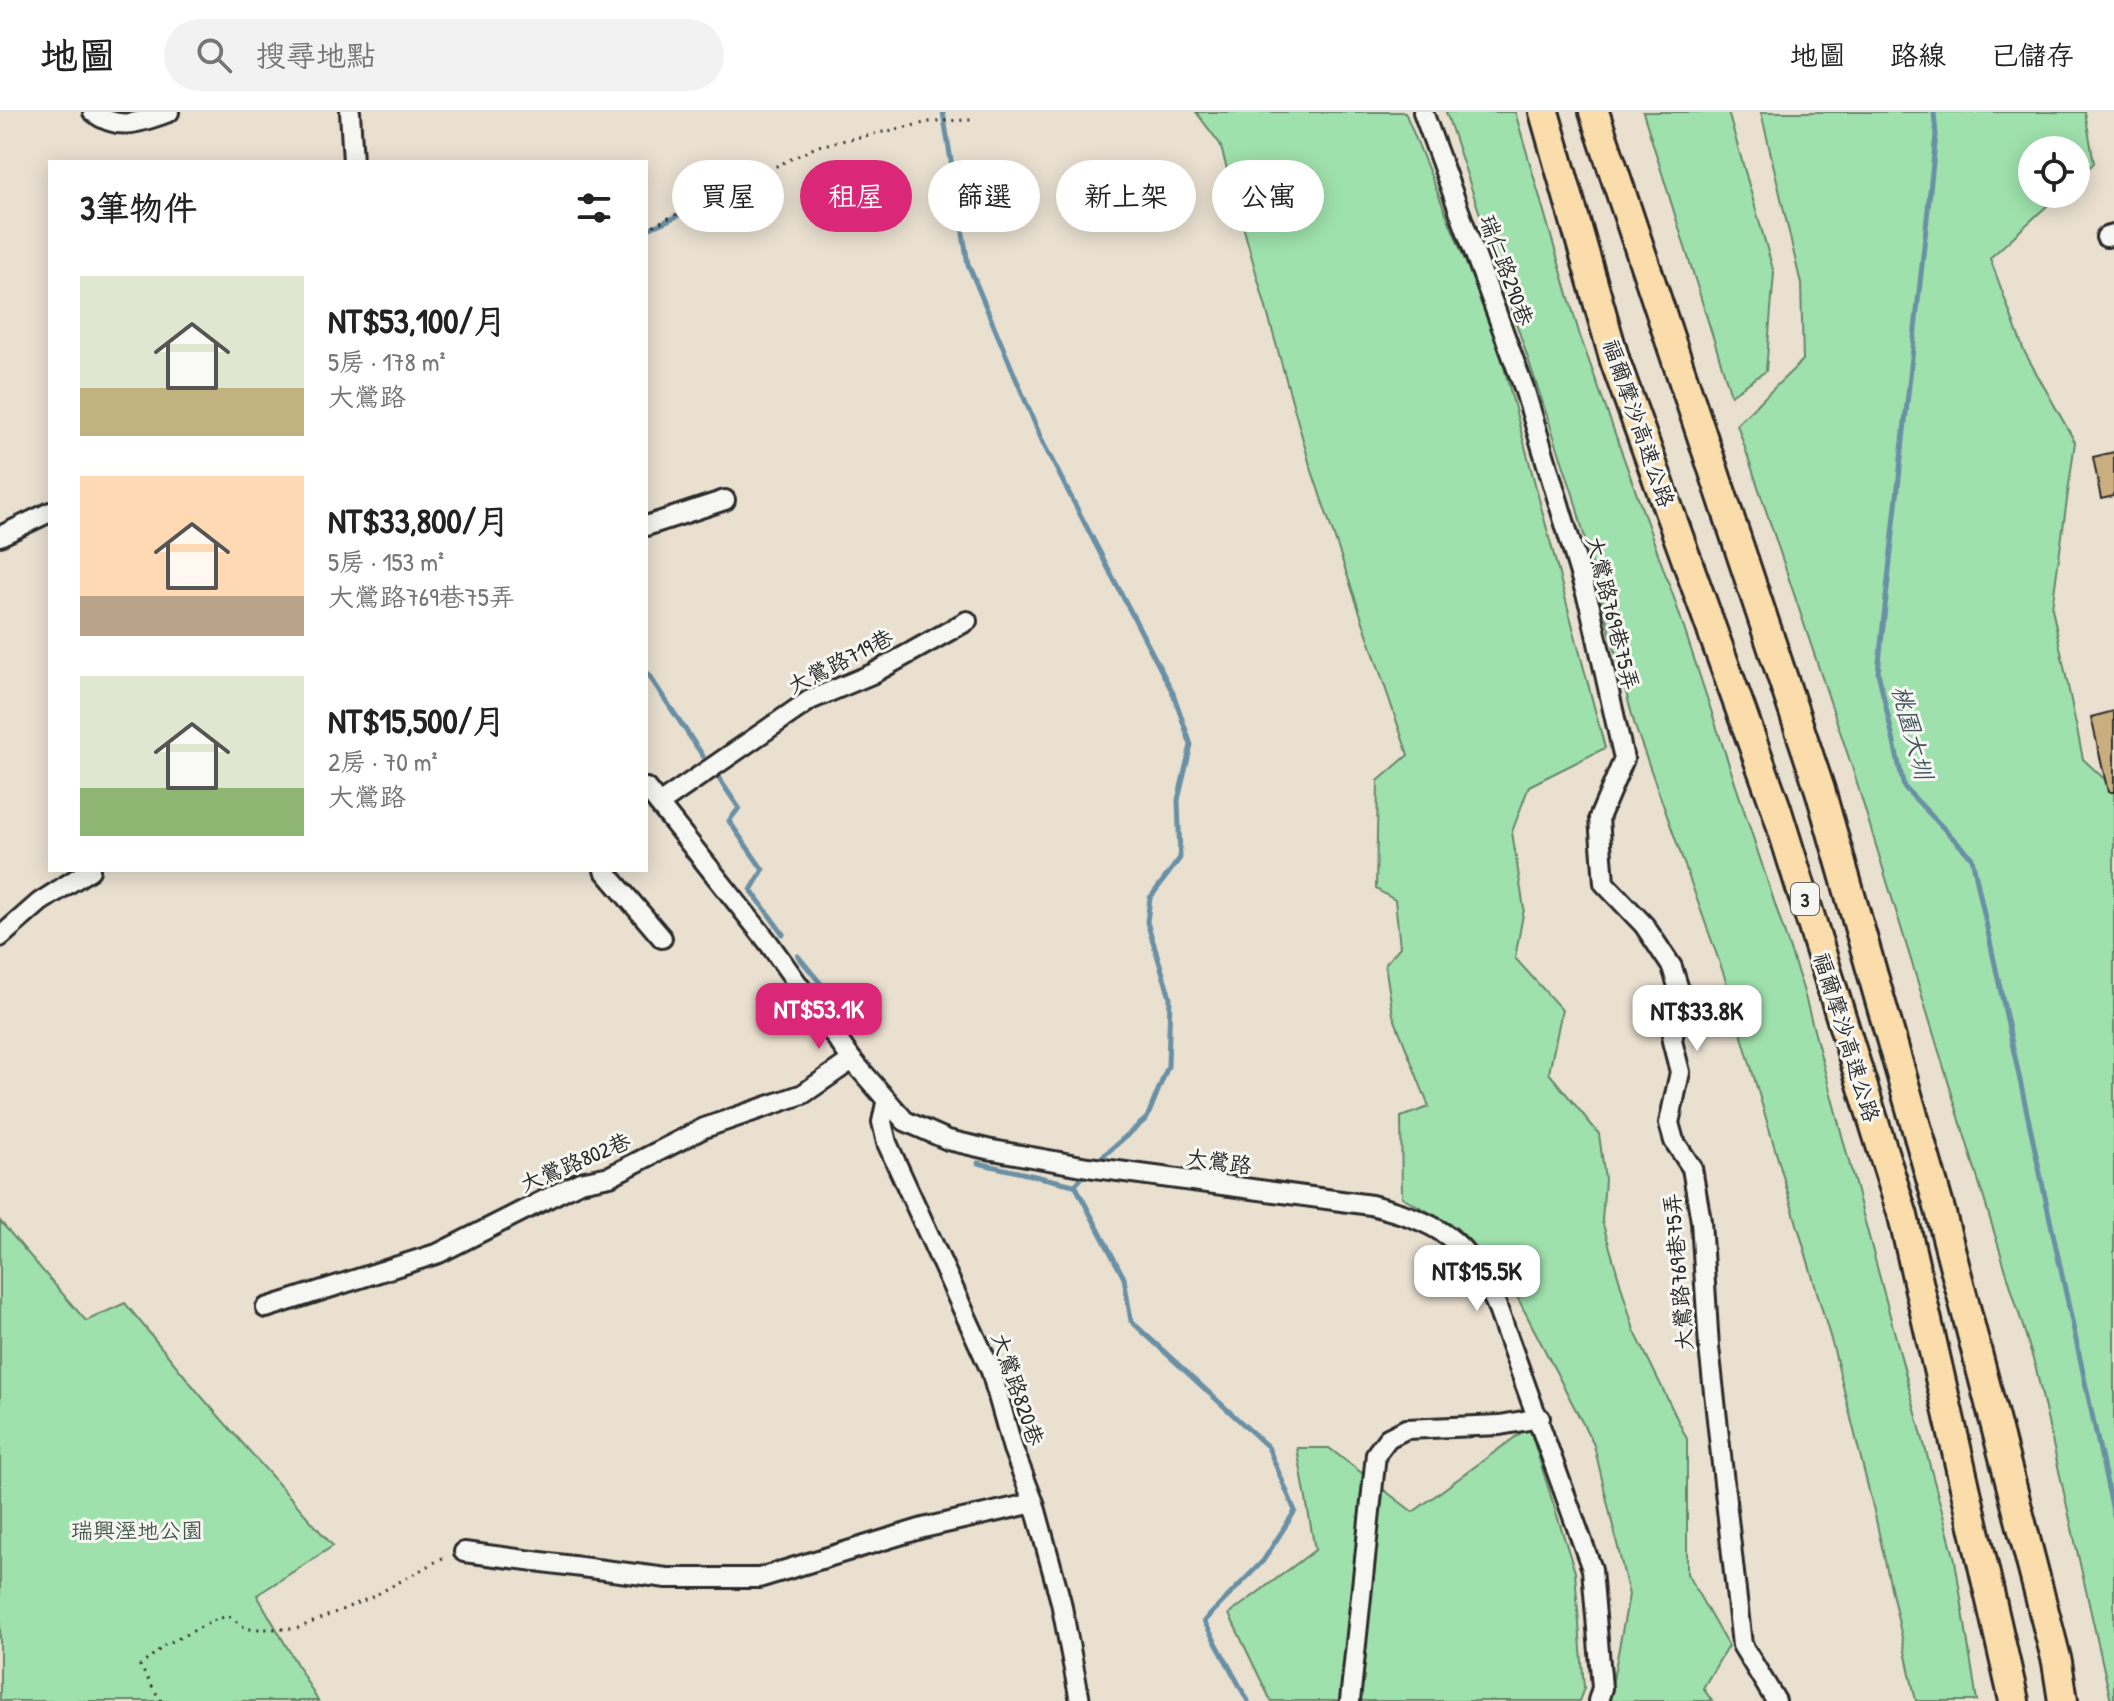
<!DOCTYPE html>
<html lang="zh-TW">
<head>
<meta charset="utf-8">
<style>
  :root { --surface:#fff; --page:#f2f2f2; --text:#222; --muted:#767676; --line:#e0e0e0; --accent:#db2777 }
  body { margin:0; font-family:"Patrick Hand","LXGW WenKai TC",sans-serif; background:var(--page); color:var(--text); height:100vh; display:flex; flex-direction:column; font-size:30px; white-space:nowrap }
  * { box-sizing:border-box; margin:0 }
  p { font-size:26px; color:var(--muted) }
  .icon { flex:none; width:44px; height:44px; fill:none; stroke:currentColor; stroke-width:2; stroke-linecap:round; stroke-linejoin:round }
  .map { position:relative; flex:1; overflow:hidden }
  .drawer { position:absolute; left:48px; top:48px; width:600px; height:712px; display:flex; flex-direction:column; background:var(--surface); border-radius:0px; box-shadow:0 4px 20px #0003 }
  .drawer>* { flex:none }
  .banner { position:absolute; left:672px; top:48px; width:760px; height:72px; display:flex; gap:16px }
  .controls { position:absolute; left:2018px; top:24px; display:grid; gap:16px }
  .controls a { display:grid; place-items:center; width:72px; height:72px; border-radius:50%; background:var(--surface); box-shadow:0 4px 20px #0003; font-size:40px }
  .price { position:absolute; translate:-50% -68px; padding:0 18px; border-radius:16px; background:#fff; color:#222; font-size:26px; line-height:52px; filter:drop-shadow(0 2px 4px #0008) }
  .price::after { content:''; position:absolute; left:50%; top:48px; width:24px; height:18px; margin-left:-12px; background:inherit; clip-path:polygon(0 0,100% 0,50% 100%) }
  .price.selected { background:var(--accent); color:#fff }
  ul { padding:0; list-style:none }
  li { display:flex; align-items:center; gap:24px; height:200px; padding:0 32px }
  li span { display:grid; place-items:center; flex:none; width:224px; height:160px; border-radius:0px; color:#555 }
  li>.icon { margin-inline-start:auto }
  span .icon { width:96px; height:96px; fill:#fffc; stroke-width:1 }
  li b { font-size:34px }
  h2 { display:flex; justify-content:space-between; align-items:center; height:96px; padding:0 32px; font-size:34px }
  .tag { padding:0 28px; border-radius:36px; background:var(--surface); box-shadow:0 4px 20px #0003; font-size:28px; line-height:72px }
  .tag.selected { background:var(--accent); color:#fff }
  header { display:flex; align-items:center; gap:48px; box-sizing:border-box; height:112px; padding:0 40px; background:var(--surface); border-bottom:2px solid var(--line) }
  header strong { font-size:38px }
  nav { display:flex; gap:44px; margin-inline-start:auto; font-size:28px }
  .search { width:560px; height:72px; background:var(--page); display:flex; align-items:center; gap:20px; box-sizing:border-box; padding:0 28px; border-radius:44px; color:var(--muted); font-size:30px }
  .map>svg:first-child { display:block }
  .green { fill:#9fe1ac; stroke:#65866c; stroke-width:2 }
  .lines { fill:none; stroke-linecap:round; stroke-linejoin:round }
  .stream { stroke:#6a90a5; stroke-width:5 }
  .building { fill:#caae7f; stroke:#2b2b2b; stroke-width:2 }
  .minor-casing { stroke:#2b2b2b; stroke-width:24 }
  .highway-casing { stroke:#2b2b2b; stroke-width:34 }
  .path { stroke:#2b2b2b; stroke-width:3; stroke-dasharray:2 6; stroke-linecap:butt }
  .minor { stroke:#f6f6f2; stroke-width:18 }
  .highway { stroke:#faddab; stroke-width:28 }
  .labels { text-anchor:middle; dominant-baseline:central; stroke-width:6; stroke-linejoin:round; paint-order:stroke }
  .shield { fill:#f6f6f2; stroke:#686867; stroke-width:2 }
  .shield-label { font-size:20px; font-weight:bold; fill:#2b2b2b }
  .street-label { font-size:22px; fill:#2b2b2b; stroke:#f6f6f2 }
  .park-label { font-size:22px; fill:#48584b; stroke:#f6f6f2 }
  .water-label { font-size:24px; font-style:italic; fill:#45555e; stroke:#f6f6f2 }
</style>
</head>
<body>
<header>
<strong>地圖</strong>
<div class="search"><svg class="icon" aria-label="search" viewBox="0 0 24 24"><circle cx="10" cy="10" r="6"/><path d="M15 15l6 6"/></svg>搜尋地點</div>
<nav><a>地圖</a><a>路線</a><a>已儲存</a></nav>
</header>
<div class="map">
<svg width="2114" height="1589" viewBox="0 0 2114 1589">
  <rect width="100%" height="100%" fill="#e9e0d0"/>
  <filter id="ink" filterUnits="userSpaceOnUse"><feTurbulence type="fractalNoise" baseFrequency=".0125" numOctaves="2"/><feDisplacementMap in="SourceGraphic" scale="16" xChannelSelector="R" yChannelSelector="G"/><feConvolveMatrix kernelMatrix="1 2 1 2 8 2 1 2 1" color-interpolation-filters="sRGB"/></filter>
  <g filter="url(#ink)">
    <!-- green -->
    <g class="green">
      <path d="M1196,0H1405L1496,225L1605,636L1529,674L1512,720L1524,797L1515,846L1562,898L1549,961L1599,1022L1605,1067L1602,1109L1634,1218L1687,1327V1462L1728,1534L1703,1576L1712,1589H1609L1629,1483L1594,1333L1512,1175L1456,1115L1402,1085L1401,1005L1429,995L1393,903L1385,852L1400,835L1395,788L1376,777L1378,669L1408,643L1310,353L1220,32Z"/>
      <path d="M1446,0H1515L1580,224L1675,489L1803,877L1955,1448L1977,1589H1916L1874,1399L1834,1238L1724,863L1635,614L1573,382Z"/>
      <path d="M1643,0H1728L1774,161L1766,259L1731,283Z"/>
      <path d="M1761,0H2085L2094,51L2076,68V38H2032V82H2060L1990,146L2024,239L2075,330L2052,496L2083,647L2114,676V1589H2111L2036,1257L1852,655L1737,312L1803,248L1801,172Z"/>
      <path d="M0,1109L86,1209L125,1191L201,1284L333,1434L257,1483L318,1589H0Z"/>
      <path d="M1529,1315L1575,1460L1584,1576L1579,1589H1271L1229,1502L1315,1438L1297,1336H1329L1413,1400Z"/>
    </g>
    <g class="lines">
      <!-- stream -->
      <g class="stream">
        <path d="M943,0L968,152L1043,331L1173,581L1191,633L1178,688L1180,746L1150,786L1147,810L1170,885L1168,954L1147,1006L1095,1051"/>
        <path d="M1934,0L1936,23L1878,560L1904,675L1972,746L2114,1404"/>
        <path d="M646,118L740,76"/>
        <path d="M646,559L703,644"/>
        <path d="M718,665L739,696L729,709L763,758L751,778L783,822"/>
        <path d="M798,844L859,918"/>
        <path d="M978,1051L1074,1073"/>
        <path d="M1088,1059L1075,1073L1124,1166L1131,1209L1268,1335L1295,1399L1263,1449L1204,1509L1248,1589"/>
      </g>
    </g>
    <!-- building -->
    <g class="building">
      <path d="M2114,340V384L2101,387L2093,345Z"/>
      <path d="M2114,599V680H2108L2091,605Z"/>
    </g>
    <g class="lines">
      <defs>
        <g id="minor">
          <path d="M93,0C119,20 140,10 169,0"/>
          <path d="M350,0L353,50"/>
          <path d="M1423,0L1524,276L1590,495L1624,647L1599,706L1604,771L1644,813L1672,855L1681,884L1672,929L1680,960L1669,1011L1674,1029L1692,1056L1701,1109L1709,1235L1742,1533L1776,1589"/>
          <path d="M2106,125L2114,123"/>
          <path d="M646,414L725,388"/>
          <path d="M0,424L50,400"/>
          <path d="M646,676L768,830L852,948L905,1009L948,1028L987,1037L1088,1055L1371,1093C1438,1110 1467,1126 1496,1192L1592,1457L1602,1576L1598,1589"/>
          <path d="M659,692L810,588L872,562L967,509"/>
          <path d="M604,758L662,826"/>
          <path d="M0,825L40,790L90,758"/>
          <path d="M886,991L882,1010L887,1031L991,1259L1013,1337L1034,1391L1061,1490L1080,1589"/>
          <path d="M266,1196L439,1141L580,1070L610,1064L704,1016L803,982L852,948"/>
          <path d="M464,1440L667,1466H759L923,1416L1034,1391"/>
          <path d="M1350,1589L1376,1342L1388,1326L1406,1317L1500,1313L1540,1306"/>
        </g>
        <g id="highway">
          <path d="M1544,0L1615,249L1776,696L1903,1104L2014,1589"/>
          <path d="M1594,0L1820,678L1940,1098L2057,1550L2063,1589"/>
        </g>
      </defs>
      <!-- minor casing -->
      <use href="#minor" class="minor-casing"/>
      <!-- highway casing -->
      <use href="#highway" class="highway-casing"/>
      <!-- path -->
      <g class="path">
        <path d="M646,117L818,34L934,9L971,8"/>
        <path d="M161,1589L140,1554L165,1533L219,1506L230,1505L247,1517H296L372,1485L448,1443"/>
      </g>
      <!-- minor -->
      <use href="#minor" class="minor"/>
      <!-- highway -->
      <use href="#highway" class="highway"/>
    </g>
  </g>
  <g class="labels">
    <!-- shield labels -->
    <rect class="shield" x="1791" y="771" width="28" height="32" rx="6"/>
    <g class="shield-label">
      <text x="1805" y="787">3</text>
    </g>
    <!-- street labels -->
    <g class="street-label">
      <text transform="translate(1507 158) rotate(70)">瑞仁路290巷</text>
      <text transform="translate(1639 311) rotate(71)">福爾摩沙高速公路</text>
      <text transform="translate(1613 501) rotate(76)">大鶯路769巷75弄</text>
      <text transform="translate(840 549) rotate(-27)">大鶯路719巷</text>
      <text transform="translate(1847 925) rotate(73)">福爾摩沙高速公路</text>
      <text transform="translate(1219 1049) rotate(8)">大鶯路</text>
      <text transform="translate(575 1050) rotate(-23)">大鶯路802巷</text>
      <text transform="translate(1678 1160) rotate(-95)">大鶯路769巷75弄</text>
      <text transform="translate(1018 1277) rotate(71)">大鶯路820巷</text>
    </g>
    <!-- park labels -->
    <g class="park-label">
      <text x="137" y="1418">瑞興溼地公園</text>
    </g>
    <!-- water labels -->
    <g class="water-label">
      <text transform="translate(1913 620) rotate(75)">桃園大圳</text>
    </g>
  </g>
</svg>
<div class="controls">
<a><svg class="icon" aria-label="locate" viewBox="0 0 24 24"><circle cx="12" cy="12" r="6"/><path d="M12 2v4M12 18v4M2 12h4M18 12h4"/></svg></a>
</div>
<b class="price selected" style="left:819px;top:939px">NT$53.1K</b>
<b class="price" style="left:1697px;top:941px">NT$33.8K</b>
<b class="price" style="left:1477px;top:1201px">NT$15.5K</b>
<div class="banner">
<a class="tag">買屋</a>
<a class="tag selected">租屋</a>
<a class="tag">篩選</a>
<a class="tag">新上架</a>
<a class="tag">公寓</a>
</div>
<section class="drawer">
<h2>3筆物件<svg class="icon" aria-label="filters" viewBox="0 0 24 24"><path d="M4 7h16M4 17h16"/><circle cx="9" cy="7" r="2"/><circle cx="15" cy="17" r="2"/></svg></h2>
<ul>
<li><span style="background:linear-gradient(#dfe7d0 70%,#c2b280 0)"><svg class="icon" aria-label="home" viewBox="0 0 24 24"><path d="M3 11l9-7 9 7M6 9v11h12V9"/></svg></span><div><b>NT$53,100/月</b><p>5房 · 178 m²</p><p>大鶯路</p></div></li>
<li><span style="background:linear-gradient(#ffd9b3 75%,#b9a48a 0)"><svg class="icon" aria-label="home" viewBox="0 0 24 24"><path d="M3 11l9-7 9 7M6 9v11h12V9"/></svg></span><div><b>NT$33,800/月</b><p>5房 · 153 m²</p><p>大鶯路769巷75弄</p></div></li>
<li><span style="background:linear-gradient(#dfe7d0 70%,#8fb573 0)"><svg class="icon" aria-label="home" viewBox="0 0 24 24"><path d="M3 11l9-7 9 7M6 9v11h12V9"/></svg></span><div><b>NT$15,500/月</b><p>2房 · 70 m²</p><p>大鶯路</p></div></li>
</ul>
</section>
</div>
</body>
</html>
